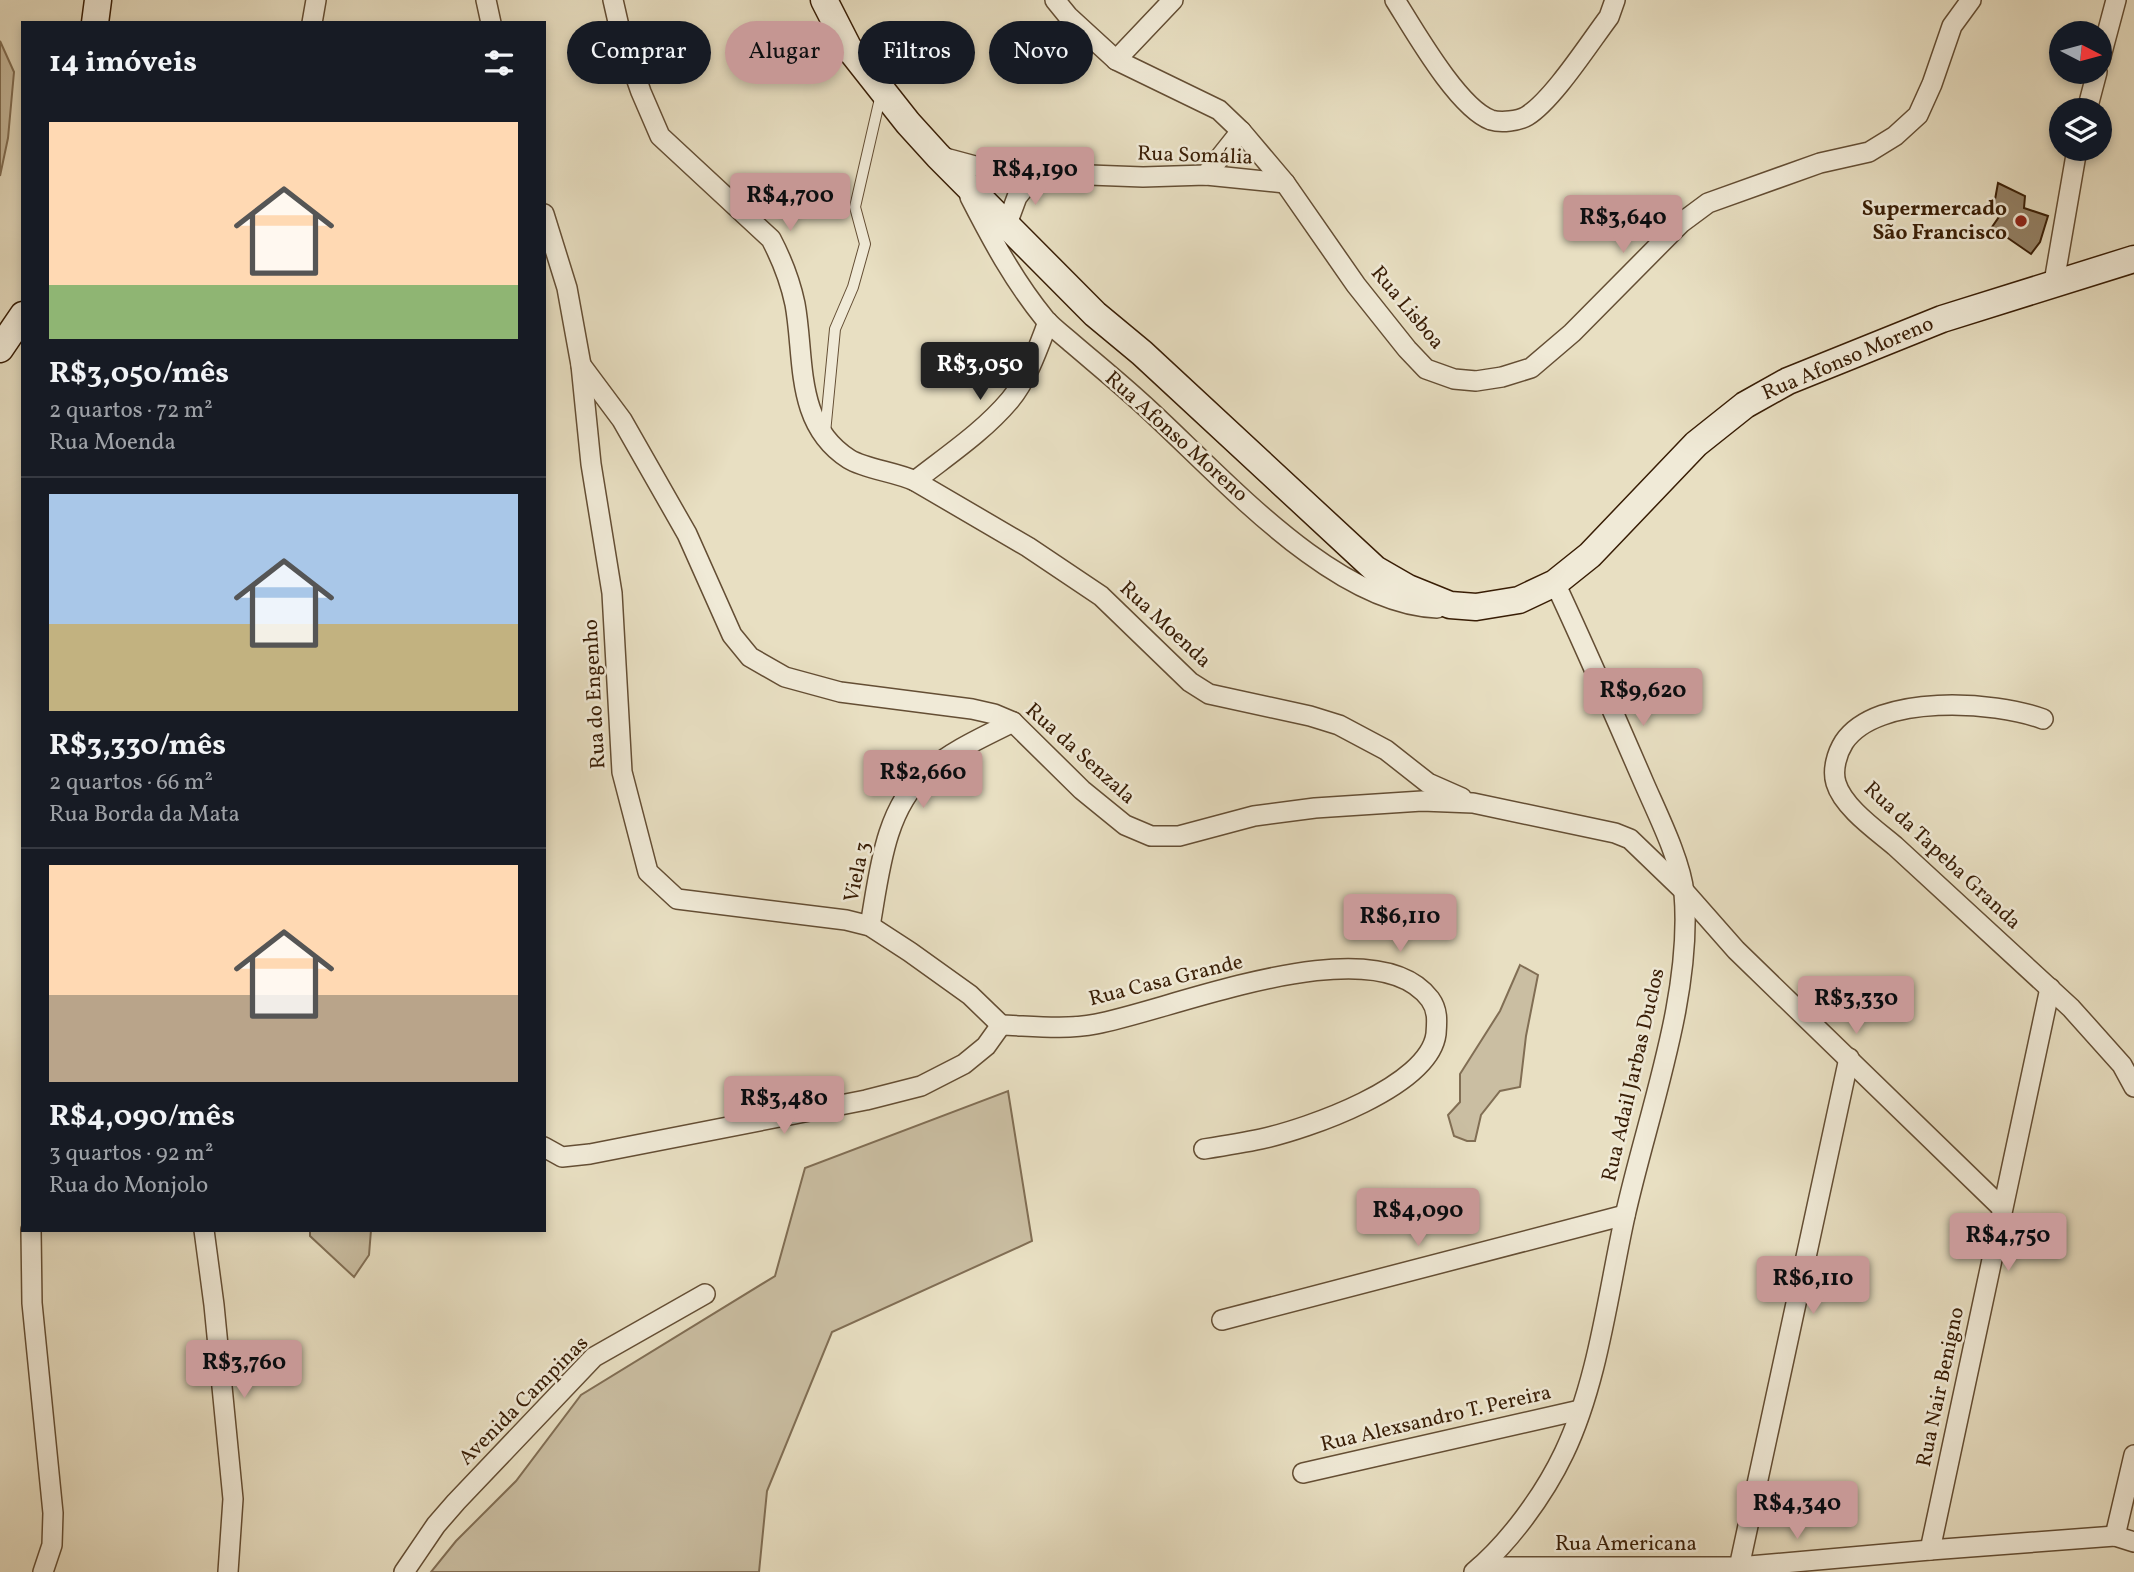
<!DOCTYPE html>
<html lang="pt">
<head>
<meta charset="utf-8">
<style>
  :root { --surface:#171b24; --page:#20242c; --text:#f1f3f6; --muted:#9ea1a6; --line:#363941; --accent:#c59692 }
  body { margin:0; font-family:Vollkorn,serif; background:var(--page); color:var(--text); height:100vh; display:flex; flex-direction:column; font-size:26px; white-space:nowrap }
  * { box-sizing:border-box; margin:0 }
  p { font-size:23px; color:var(--muted) }
  .icon { flex:none; width:38px; height:38px; fill:none; stroke:currentColor; stroke-width:2; stroke-linecap:round; stroke-linejoin:round }
  .map { position:relative; flex:1; overflow:hidden }
  .sheet { position:absolute; left:21px; top:21px; width:525px; height:1211px; display:flex; flex-direction:column; background:var(--surface); border-radius:0px; box-shadow:0 4px 10px #0003 }
  .sheet>* { flex:none }
  .top-card { position:absolute; left:567px; top:21px; width:665px; height:63px; display:flex; gap:14px }
  .needle { width:46px; rotate:96deg }
  .fabs { position:absolute; left:2049px; top:21px; display:grid; gap:14px }
  .fabs a { display:grid; place-items:center; width:63px; height:63px; border-radius:50%; background:var(--surface); box-shadow:0 4px 10px #0003; font-size:35px }
  .price { position:absolute; translate:-50% -60px; padding:0 16px; border-radius:7px; background:var(--accent); color:#111; font-size:23px; line-height:46px; filter:drop-shadow(0 2px 4px #0008) }
  .price::after { content:''; position:absolute; left:50%; top:42px; width:21px; height:16px; margin-left:-10px; background:inherit; clip-path:polygon(0 0,100% 0,50% 100%) }
  .price.active { background:#222; color:#fff }
  ul { padding:0; list-style:none }
  li { display:grid; align-content:center; gap:14px; height:371px; padding:0 28px }
  li+li { border-top:2px solid var(--line) }
  li span { display:grid; place-items:center; height:217px; border-radius:0px; color:#555 }
  li>.icon { margin-inline-start:auto }
  span .icon { width:126px; height:126px; fill:#fffc; stroke-width:1 }
  li b { font-size:30px }
  h2 { display:flex; justify-content:space-between; align-items:center; height:84px; padding:0 28px; font-size:30px }
  .chip { padding:0 24px; border-radius:32px; background:var(--surface); box-shadow:0 4px 10px #0003; font-size:24px; line-height:63px }
  .chip.active { background:var(--accent); color:#111 }
  .map>svg:first-child { display:block }
  .green { fill:#cabea2; stroke:#816e54; stroke-width:2 }
  .building { fill:#948267; stroke:#381d05; stroke-width:2 }
  .lines { fill:none; stroke-linecap:round; stroke-linejoin:round }
  .lane-casing { stroke:#644e34; stroke-width:12 }
  .street-casing { stroke:#644e34; stroke-width:22 }
  .secondary-casing { stroke:#381d05; stroke-width:29 }
  .lane { stroke:#f0ead7; stroke-width:10 }
  .street { stroke:#f0ead7; stroke-width:19 }
  .secondary { stroke:#f0ead7; stroke-width:26 }
  .poi-dot { fill:#8f2418; stroke:#f0ead7; stroke-width:2.5 }
  .labels { text-anchor:middle; dominant-baseline:central; stroke-width:5; stroke-linejoin:round; paint-order:stroke }
  .street-label { font-size:21px; fill:#381d05; stroke:#f0ead7 }
  .poi-label { font-size:21px; font-weight:bold; fill:#381d05; stroke:#f0ead7; text-anchor:end }
</style>
</head>
<body>
<div class="map">
<svg width="2134" height="1572" viewBox="0 0 2134 1572">
  <rect width="100%" height="100%" fill="#e8dfc2"/>
  <filter id="stains"><feTurbulence type="fractalNoise" baseFrequency=".00286" numOctaves="4"/><feColorMatrix values="0 0 0 0 .2 0 0 0 0 .09 0 0 0 0 .02 0 0 0 .5 -.17"/></filter>
  <radialGradient id="worn" r=".72"><stop offset=".6" stop-color="#630" stop-opacity="0"/><stop offset="1" stop-color="#630" stop-opacity=".3"/></radialGradient>
  <!-- green -->
  <g class="green">
    <path d="M0,41L14,72L8,138L0,176Z"/>
    <path d="M1520,965L1538,975L1526,1036L1520,1087L1500,1091L1481,1115L1475,1141H1467L1454,1136L1448,1115L1460,1102V1074L1500,1011Z"/>
    <path d="M1008,1091L1032,1241L832,1332L767,1491L759,1572H431L456,1541L516,1481L581,1395L775,1276L805,1168Z"/>
    <path d="M310,1230H371L369,1255L354,1277L310,1236Z"/>
  </g>
  <!-- building -->
  <path class="building" d="M1998,183L2025,196L2024,208L2048,216L2040,242L2031,254L1992,227L2003,211L1994,205Z"/>
  <g class="lines">
    <defs>
      <path id="lane" d="M825,433L835,329L853,287L865,244L855,207L881,94"/>
      <g id="street">
        <path d="M486,0L491,23"/>
        <path d="M613,0L621,35L641,92L660,136L771,239C782,260 790,280 795,304C805,358 794,424 849,459C865,469 896,472 915,481L1028,547L1101,596L1190,682L1209,694L1310,716L1339,725L1386,750L1428,783L1462,798"/>
        <path d="M1055,0L1068,16L1116,60L1219,110L1241,131L1285,183L1356,285L1407,349L1426,369L1454,379L1476,381L1502,377L1531,368L1572,333L1681,223L1708,203L1820,163L1869,152L1895,136L1918,115L1932,84L1952,26L1971,0"/>
        <path d="M1395,0C1414,30 1458,108 1491,120C1501,123 1519,121 1527,116C1553,100 1590,42 1609,17L1615,0"/>
        <path d="M312,23L316,0"/>
        <path d="M1116,60L1173,0"/>
        <path d="M2100,60L2116,0"/>
        <path d="M2087,110L2097,72"/>
        <path d="M938,156L975,166L1036,173L1143,177L1206,175L1285,183"/>
        <path d="M1206,175L1241,131"/>
        <path d="M970,197C992,240 1014,281 1045,319C1053,328 1064,336 1073,344C1094,362 1116,380 1137,399C1215,468 1329,604 1437,608"/>
        <path d="M544,214L567,288L581,365L591,464L612,593L622,772L648,872L677,899L846,920L870,926L910,952L970,995L1001,1025"/>
        <path d="M1007,224L1017,197L1036,173"/>
        <path d="M2054,282L2077,149"/>
        <path d="M581,365L622,420L687,534L732,635L750,657L785,677L840,692L972,709L994,714L1013,722L1082,790L1125,825L1151,836H1179L1254,816L1315,808L1422,801L1473,803L1615,833L1630,839L1684,891L1736,950L2001,1207"/>
        <path d="M915,481C948,455 983,432 1010,400C1028,378 1038,348 1048,322"/>
        <path d="M2043,719C1995,701 1877,693 1844,742C1837,753 1832,770 1836,783C1843,807 1876,830 1895,846L2071,1008L2122,1065L2134,1087"/>
        <path d="M870,926C879,876 884,810 925,774C951,751 983,737 1013,722"/>
        <path d="M1001,1025C1032,1026 1065,1030 1096,1024C1172,1010 1374,924 1430,999C1438,1010 1437,1021 1436,1034C1429,1087 1307,1129 1261,1139C1242,1143 1223,1146 1204,1149"/>
        <path d="M544,1147L562,1157L590,1154L866,1100L921,1086L964,1064L986,1046L1001,1025"/>
        <path d="M31,1230L32,1303L53,1513L52,1545L43,1572"/>
        <path d="M204,1230L214,1305L233,1499L228,1572"/>
        <path d="M1222,1320L1625,1215"/>
        <path d="M1303,1473L1580,1410"/>
        <path d="M2115,1536L2134,1455"/>
        <path d="M1930,1550L2050,988"/>
        <path d="M1480,1567H1738L1930,1550L2115,1536L2134,1542"/>
        <path d="M404,1572L436,1525L456,1502L594,1357L705,1294"/>
        <path d="M1474,1572C1509,1543 1544,1495 1564,1453C1598,1382 1608,1293 1625,1216C1647,1116 1693,996 1684,893C1681,861 1657,813 1644,783C1615,716 1586,649 1555,583"/>
        <path d="M1738,1572L1849,1058"/>
      </g>
      <g id="secondary">
        <path d="M824,0L848,47L908,123L938,156L1095,314L1142,353L1375,569L1408,588L1450,605L1476,607L1519,600L1555,583L1590,555L1696,444L1745,405L1788,381L1942,319L2134,259"/>
        <path d="M95,23L98,0"/>
        <path d="M0,349L23,315"/>
      </g>
    </defs>
    <!-- lane casing -->
    <use href="#lane" class="lane-casing"/>
    <!-- street casing -->
    <use href="#street" class="street-casing"/>
    <!-- secondary casing -->
    <use href="#secondary" class="secondary-casing"/>
    <!-- lane -->
    <use href="#lane" class="lane"/>
    <!-- street -->
    <use href="#street" class="street"/>
    <!-- secondary -->
    <use href="#secondary" class="secondary"/>
  </g>
  <!-- markers -->
  <circle class="poi-dot" cx="2021" cy="221" r="7"/>
  <g class="labels">
    <!-- street labels -->
    <g class="street-label">
      <text transform="translate(1195 156) rotate(2)">Rua Somália</text>
      <text transform="translate(1407 308) rotate(50)">Rua Lisboa</text>
      <text transform="translate(1848 359) rotate(-23)">Rua Afonso Moreno</text>
      <text transform="translate(1176 437) rotate(42)">Rua Afonso Moreno</text>
      <text transform="translate(1165 625) rotate(43)">Rua Moenda</text>
      <text transform="translate(595 694) rotate(-93)">Rua do Engenho</text>
      <text transform="translate(1080 754) rotate(42)">Rua da Senzala</text>
      <text transform="translate(1942 856) rotate(43)">Rua da Tapeba Granda</text>
      <text transform="translate(858 872) rotate(-78)">Viela 3</text>
      <text transform="translate(1166 981) rotate(-14)">Rua Casa Grande</text>
      <text transform="translate(1634 1075) rotate(-77)">Rua Adail Jarbas Duclos</text>
      <text transform="translate(1941 1387) rotate(-78)">Rua Nair Benigno</text>
      <text transform="translate(524 1401) rotate(-45)">Avenida Campinas</text>
      <text transform="translate(1436 1419) rotate(-13)">Rua Alexsandro T. Pereira</text>
      <text x="1626" y="1544">Rua Americana</text>
    </g>
    <!-- poi labels -->
    <g class="poi-label">
      <text x="2007" y="209">Supermercado<tspan x="2007" dy="24">São Francisco</tspan></text>
    </g>
  </g>
  <rect width="100%" height="100%" filter="url(#stains)"/>
  <rect width="100%" height="100%" fill="url(#worn)"/>
</svg>
<div class="fabs">
<a><svg class="needle" viewBox="-14 -14 28 28"><path d="M0-13l5 13h-10z" fill="#e53935"/><path d="M0 13l5-13h-10z" fill="#9ea1a6"/></svg></a>
<a><svg class="icon" aria-label="layers" viewBox="0 0 24 24"><path d="M12 4l9 5-9 5-9-5zM3 14l9 5 9-5"/></svg></a>
</div>
<b class="price" style="left:1035px;top:207px">R$4,190</b>
<b class="price" style="left:790px;top:233px">R$4,700</b>
<b class="price" style="left:1623px;top:255px">R$3,640</b>
<b class="price active" style="left:980px;top:402px">R$3,050</b>
<b class="price" style="left:1643px;top:728px">R$9,620</b>
<b class="price" style="left:923px;top:810px">R$2,660</b>
<b class="price" style="left:1400px;top:954px">R$6,110</b>
<b class="price" style="left:1856px;top:1036px">R$3,330</b>
<b class="price" style="left:784px;top:1136px">R$3,480</b>
<b class="price" style="left:1418px;top:1248px">R$4,090</b>
<b class="price" style="left:2008px;top:1273px">R$4,750</b>
<b class="price" style="left:1813px;top:1316px">R$6,110</b>
<b class="price" style="left:244px;top:1400px">R$3,760</b>
<b class="price" style="left:1797px;top:1541px">R$4,340</b>
<div class="top-card">
<a class="chip">Comprar</a>
<a class="chip active">Alugar</a>
<a class="chip">Filtros</a>
<a class="chip">Novo</a>
</div>
<section class="sheet">
<h2>14 imóveis<svg class="icon" aria-label="filters" viewBox="0 0 24 24"><path d="M4 7h16M4 17h16"/><circle cx="9" cy="7" r="2"/><circle cx="15" cy="17" r="2"/></svg></h2>
<ul>
<li><span style="background:linear-gradient(#ffd9b3 75%,#8fb573 0)"><svg class="icon" aria-label="home" viewBox="0 0 24 24"><path d="M3 11l9-7 9 7M6 9v11h12V9"/></svg></span><div><b>R$3,050/mês</b><p>2 quartos · 72 m²</p><p>Rua Moenda</p></div></li>
<li><span style="background:linear-gradient(#a9c7e8 60%,#c2b280 0)"><svg class="icon" aria-label="home" viewBox="0 0 24 24"><path d="M3 11l9-7 9 7M6 9v11h12V9"/></svg></span><div><b>R$3,330/mês</b><p>2 quartos · 66 m²</p><p>Rua Borda da Mata</p></div></li>
<li><span style="background:linear-gradient(#ffd9b3 60%,#b9a48a 0)"><svg class="icon" aria-label="home" viewBox="0 0 24 24"><path d="M3 11l9-7 9 7M6 9v11h12V9"/></svg></span><div><b>R$4,090/mês</b><p>3 quartos · 92 m²</p><p>Rua do Monjolo</p></div></li>
</ul>
</section>
</div>
</body>
</html>
